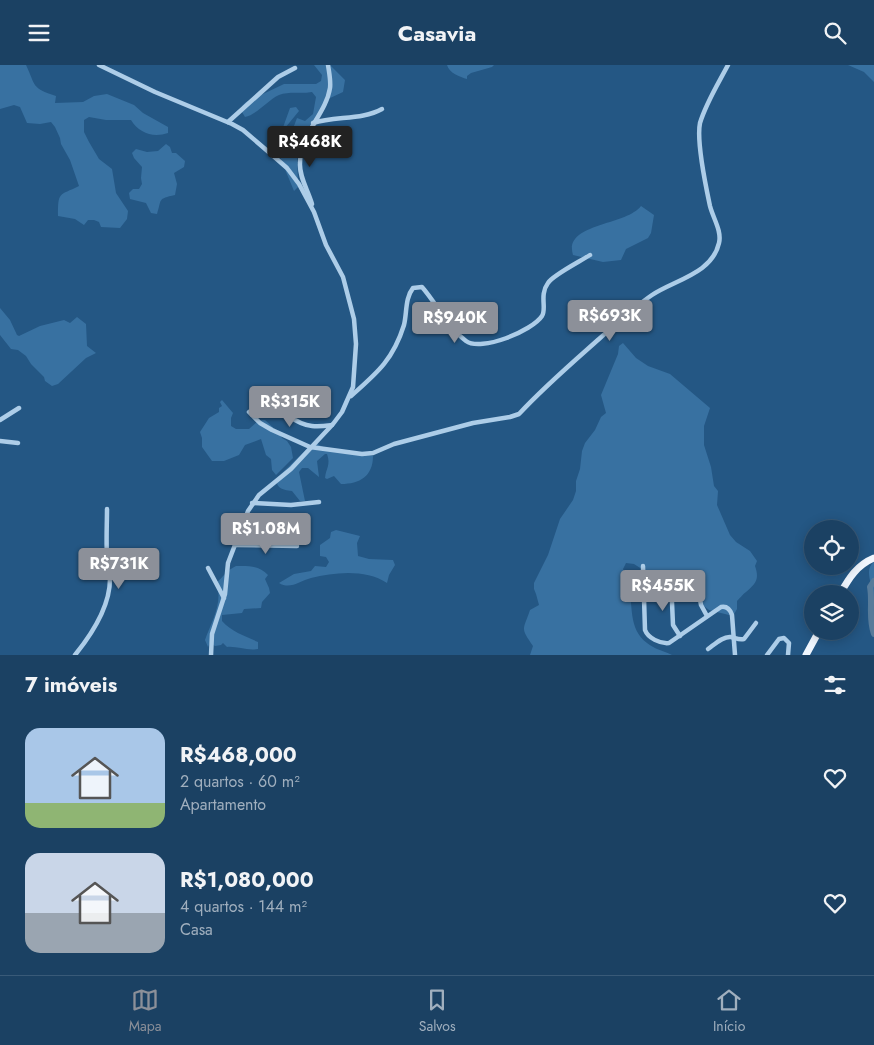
<!DOCTYPE html>
<html lang="pt">
<head>
<meta charset="utf-8">
<style>
  :root { --surface:#1b4163; --page:#244869; --text:#f1f3f6; --muted:#a0afbe; --line:#395a78; --accent:#8c9099 }
  body { margin:0; font-family:Jost,sans-serif; background:var(--page); color:var(--text); height:100vh; display:flex; flex-direction:column; font-size:19px; white-space:nowrap }
  * { box-sizing:border-box; margin:0 }
  p { font-size:16px; color:var(--muted) }
  .icon { flex:none; width:28px; height:28px; fill:none; stroke:currentColor; stroke-width:2; stroke-linecap:round; stroke-linejoin:round }
  .map { position:relative; height:590px; overflow:hidden }
  .details { display:flex; flex-direction:column; background:var(--surface); flex:1 }
  .details>* { flex:none }
  .tools { position:absolute; left:804px; top:455px; display:grid; gap:10px }
  .tools a { display:grid; place-items:center; width:55px; height:55px; border-radius:50%; background:var(--surface); box-shadow:0 2px 12px #0003,0 0 0 1px var(--line); font-size:25px }
  .price { position:absolute; translate:-50% -42px; padding:0 11px; border-radius:5px; background:var(--accent); color:#fff; font-size:16px; line-height:32px; filter:drop-shadow(0 1px 2px #0008) }
  .price::after { content:''; position:absolute; left:50%; top:30px; width:15px; height:11px; margin-left:-8px; background:inherit; clip-path:polygon(0 0,100% 0,50% 100%) }
  .price.active { background:#222; color:#fff }
  ul { padding:0; list-style:none }
  li { display:flex; align-items:center; gap:15px; height:125px; padding:0 25px }
  li span { display:grid; place-items:center; flex:none; width:140px; height:100px; border-radius:15px; color:#555 }
  li>.icon { margin-inline-start:auto }
  span .icon { width:60px; height:60px; fill:#fffc; stroke-width:1 }
  li b { font-size:21px }
  h2 { display:flex; justify-content:space-between; align-items:center; height:60px; padding:0 25px; font-size:21px }
  header { display:flex; justify-content:space-between; align-items:center; height:65px; padding:0 25px; background:var(--surface); font-size:22px; font-weight:700 }
  .menu { display:flex; justify-content:space-around; align-items:center; height:70px; border-top:1px solid var(--line); background:var(--surface); font-size:14px; color:var(--muted) }
  .menu a { display:grid; justify-items:center; gap:2px }
  .menu .active { color:var(--accent) }
  .map>svg:first-child { display:block }
  .green { fill:#3871a1 }
  .lines { fill:none; stroke-linecap:round; stroke-linejoin:round }
  .river { stroke:#577b9a; stroke-width:6 }
  .minor { stroke:#adcde8; stroke-width:4.5 }
  .primary { stroke:#f0f6fe; stroke-width:7 }
</style>
</head>
<body>
<header><svg class="icon" aria-label="menu" viewBox="0 0 24 24"><path d="M4 6h16M4 12h16M4 18h16"/></svg>Casavia<svg class="icon" aria-label="search" viewBox="0 0 24 24"><circle cx="10" cy="10" r="6"/><path d="M15 15l6 6"/></svg></header>
<div class="map">
<svg width="874" height="590" viewBox="0 0 874 590">
  <rect width="100%" height="100%" fill="#245784"/>
  <!-- green -->
  <g class="green">
    <path d="M0,0H26C36,21 31,23 56,31L55,38L83,37L94,31L107,29L134,40L143,48L168,62V68C153,73 139,68 131,55H106L89,52L84,55V67L89,77L99,94L112,104L116,128L128,146L127,154L120,163L101,162L99,157L94,155H88L84,160L75,154L58,151C58,126 59,131 79,121L70,95L61,79L60,73L55,62L51,57L40,59L27,58L20,42L14,40L0,44Z"/>
    <path d="M314,0H330L345,15L343,27L328,34L317,54L301,69L297,82L298,122L294,126L277,85V79L290,43L296,42L299,46L285,63L283,75L289,74L297,53L305,56L313,49L316,32L312,27C301,29 289,26 279,30C268,35 256,50 245,52L242,47V41L246,37L284,19H316L321,16L322,10Z"/>
    <path d="M447,0H494L492,2L471,8L467,11V14C460,12 449,8 447,0Z"/>
    <path d="M848,0H874V17L864,7Z"/>
    <path d="M166,79L170,82L172,88H176L185,96L184,102L174,108L177,119L175,130C157,134 162,134 157,149L151,148L146,138L130,134L129,128L133,124H139L142,119L141,113L142,102L134,93L132,88L136,84L147,87L158,86Z"/>
    <path d="M641,141L654,150L651,168L648,173L626,184L621,195L603,197L573,190C563,158 626,161 641,141Z"/>
    <path d="M0,243L10,255L17,270L19,271L40,261L64,255L70,258L77,252L86,259L87,281L96,288L86,293L58,319L52,321L45,316L44,312L31,299L26,291L18,285L11,284L0,270Z"/>
    <path d="M623,278L636,293L648,301L670,309L710,343L704,361V380L711,402L714,421L718,426L717,440L730,470L736,477L750,486L757,496L755,501C760,515 755,519 746,527C743,529 740,533 737,536V544L733,551L709,545L691,531L682,528L677,522L663,516L657,511L648,508L634,499L626,498L623,504C625,510 628,513 629,519C633,539 628,564 647,578C654,584 664,586 672,590H530L533,581C520,562 523,566 530,545L539,540L536,529L534,524V518L548,490L560,454L573,435L576,426V416L580,404L582,386L585,378L595,365L601,352L606,348L601,330L618,289L619,281Z"/>
    <path d="M222,335L233,348L231,353V361L236,364H249L259,355H265L279,368L282,373L287,376L291,382L293,393L276,410L272,405L271,394L266,390L261,374L245,380L239,390L224,396H212L202,382V373L200,367L209,353L219,347V343L222,341L220,337Z"/>
    <path d="M315,376C321,387 361,389 373,391C373,411 360,419 341,419L334,411L327,414L325,413C326,403 331,400 327,389H325L317,396L319,412L308,403H302L299,407L305,436H300L292,426C282,425 273,422 279,411Z"/>
    <path d="M336,465L360,471L357,478L358,491L369,494L393,495L395,500L389,510L387,518C366,504 335,507 311,513C300,516 290,525 279,518L294,509L311,506L315,501L326,502L329,497L326,492L320,491V480L330,473L331,467Z"/>
    <path d="M874,497V559C870,546 870,537 871,523C871,514 865,504 874,497Z"/>
    <path d="M236,501C248,501 259,500 268,510L265,514L269,523L270,528L262,537L261,543L244,544L242,548L222,550V556C232,567 245,571 258,577V584C247,586 237,581 227,582L223,578L221,580L215,581L210,578L208,582L205,575C211,558 224,536 216,518C223,512 227,505 236,501Z"/>
  </g>
  <g class="lines">
    <!-- river -->
    <path class="river" d="M874,516L870,522C873,538 868,553 874,569"/>
    <!-- minor -->
    <g class="minor">
      <path d="M99,0L155,27L232,59L243,65L271,89L287,103L299,119L314,147L326,180L343,212L354,254L356,279L353,322L342,347L333,359L291,404L259,430L248,446L228,498L225,529L212,569L211,590"/>
      <path d="M228,57L278,12L295,3"/>
      <path d="M313,58C336,51 362,55 382,44"/>
      <path d="M312,139C308,125 299,112 300,98C300,69 326,49 330,23C331,16 329,7 328,0"/>
      <path d="M263,329C275,340 295,360 312,361C319,362 325,361 332,360"/>
      <path d="M351,331C377,308 393,295 404,260C407,248 405,233 413,223L422,222C437,239 447,262 466,276C481,287 532,266 542,251C547,244 539,230 548,218C553,210 581,196 590,190"/>
      <path d="M249,347L260,358L272,365L310,382L362,389L373,388L394,379L473,358L510,352L519,349C544,322 572,298 599,274C617,258 633,243 652,230C674,215 712,209 719,178C722,166 713,153 710,141C706,122 696,77 700,58C706,38 718,19 728,0"/>
      <path d="M0,355L19,343"/>
      <path d="M0,376L18,378"/>
      <path d="M252,438L291,440L319,437"/>
      <path d="M235,480L297,481"/>
      <path d="M643,501L645,565C648,573 660,579 669,578L721,542C726,541 730,544 732,550L735,590"/>
      <path d="M208,503L224,533"/>
      <path d="M671,515L673,560L680,571"/>
      <path d="M699,529L701,540L707,551"/>
      <path d="M708,584C715,579 723,571 731,572C736,573 738,575 744,574L756,558"/>
      <path d="M75,590C92,569 110,542 110,514C110,506 108,498 107,491C106,475 107,460 107,444"/>
      <path d="M767,590L779,574L784,573L789,578L788,590"/>
    </g>
    <!-- primary -->
    <g class="primary">
      <path d="M840,529C849,513 857,500 874,493"/>
      <path d="M806,590L819,566"/>
    </g>
  </g>
</svg>
<div class="tools">
<a><svg class="icon" aria-label="locate" viewBox="0 0 24 24"><circle cx="12" cy="12" r="6"/><path d="M12 2v4M12 18v4M2 12h4M18 12h4"/></svg></a>
<a><svg class="icon" aria-label="layers" viewBox="0 0 24 24"><path d="M12 4l9 5-9 5-9-5zM3 14l9 5 9-5"/></svg></a>
</div>
<b class="price active" style="left:310px;top:103px">R$468K</b>
<b class="price" style="left:610px;top:277px">R$693K</b>
<b class="price" style="left:455px;top:279px">R$940K</b>
<b class="price" style="left:290px;top:363px">R$315K</b>
<b class="price" style="left:266px;top:490px">R$1.08M</b>
<b class="price" style="left:119px;top:525px">R$731K</b>
<b class="price" style="left:663px;top:547px">R$455K</b>
</div>
<section class="details">
<h2>7 imóveis<svg class="icon" aria-label="filters" viewBox="0 0 24 24"><path d="M4 7h16M4 17h16"/><circle cx="9" cy="7" r="2"/><circle cx="15" cy="17" r="2"/></svg></h2>
<ul>
<li><span style="background:linear-gradient(#a9c7e8 75%,#8fb573 0)"><svg class="icon" aria-label="home" viewBox="0 0 24 24"><path d="M3 11l9-7 9 7M6 9v11h12V9"/></svg></span><div><b>R$468,000</b><p>2 quartos · 60 m²</p><p>Apartamento</p></div><svg class="icon" aria-label="heart" viewBox="0 0 24 24"><path d="M12 20l-8-8c-3-5 5-10 8-4 3-6 11-1 8 4z"/></svg></li>
<li><span style="background:linear-gradient(#c9d6e8 60%,#9aa5b1 0)"><svg class="icon" aria-label="home" viewBox="0 0 24 24"><path d="M3 11l9-7 9 7M6 9v11h12V9"/></svg></span><div><b>R$1,080,000</b><p>4 quartos · 144 m²</p><p>Casa</p></div><svg class="icon" aria-label="heart" viewBox="0 0 24 24"><path d="M12 20l-8-8c-3-5 5-10 8-4 3-6 11-1 8 4z"/></svg></li>
</ul>
</section>
<nav class="menu">
<a class="active"><svg class="icon" aria-label="map" viewBox="0 0 24 24"><path d="M3 6l6-2 6 2 6-2v14l-6 2-6-2-6 2zM9 4v14M15 6v14"/></svg>Mapa</a>
<a><svg class="icon" aria-label="saved" viewBox="0 0 24 24"><path d="M7 4h10v16l-5-4-5 4z"/></svg>Salvos</a>
<a><svg class="icon" aria-label="home" viewBox="0 0 24 24"><path d="M3 11l9-7 9 7M6 9v11h12V9"/></svg>Início</a>
</nav>
</body>
</html>
